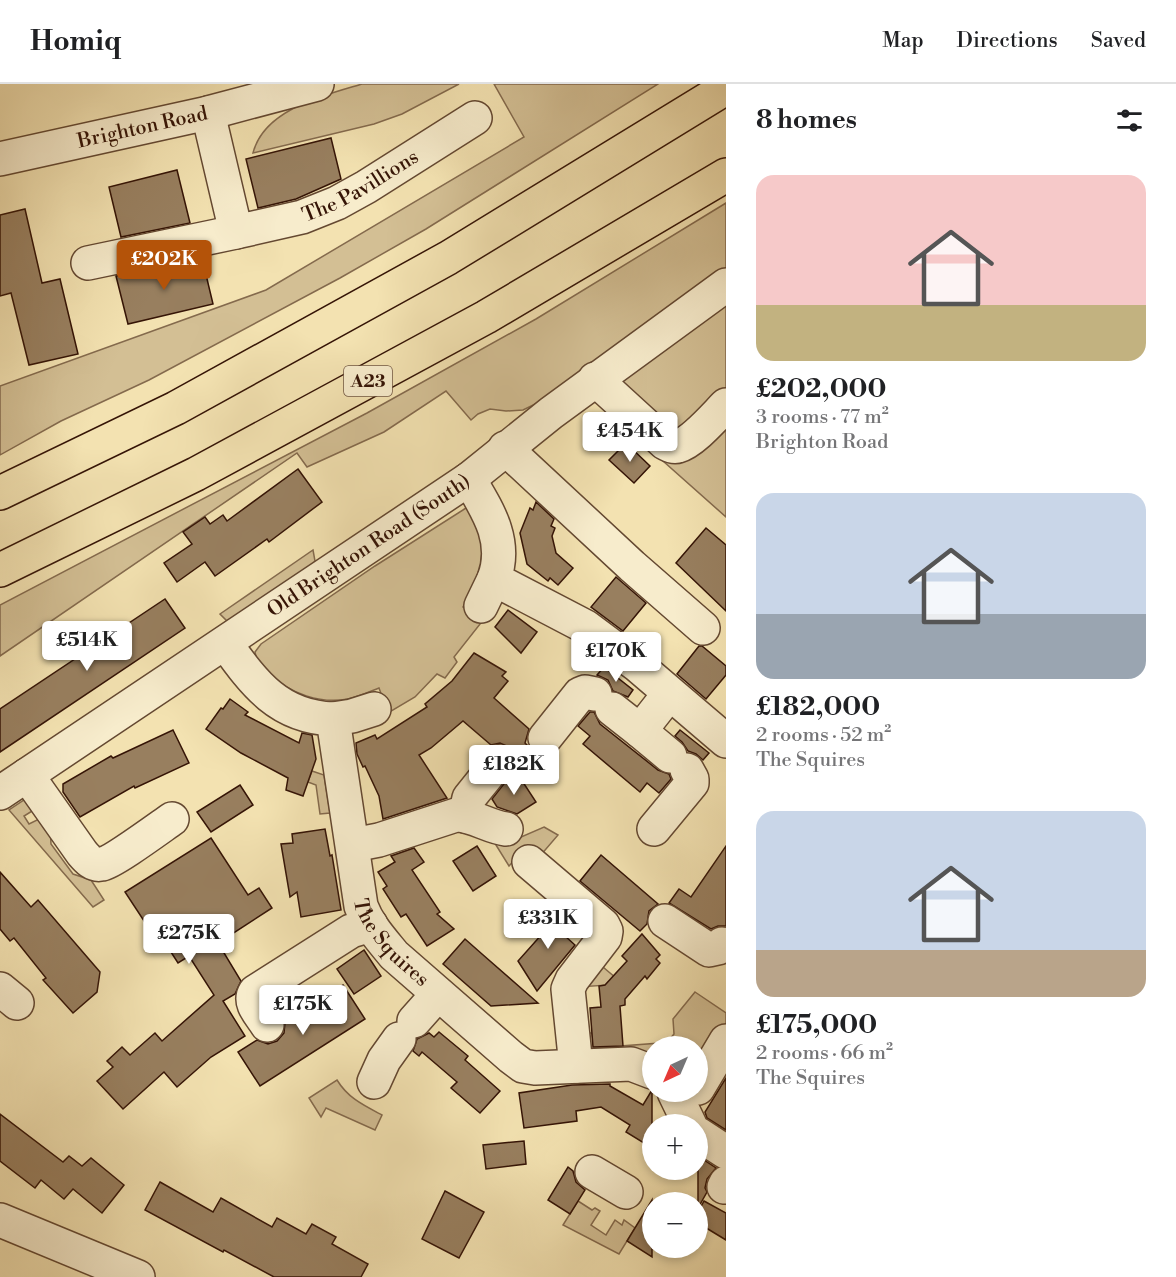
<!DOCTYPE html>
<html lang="en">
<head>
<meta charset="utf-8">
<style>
  :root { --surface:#fff; --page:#f6f6f6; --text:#202124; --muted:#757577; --line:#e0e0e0; --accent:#b45309 }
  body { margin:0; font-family:"Libre Bodoni",serif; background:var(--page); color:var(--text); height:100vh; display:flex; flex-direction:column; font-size:22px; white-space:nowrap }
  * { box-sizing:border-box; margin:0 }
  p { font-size:20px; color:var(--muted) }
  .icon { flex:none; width:33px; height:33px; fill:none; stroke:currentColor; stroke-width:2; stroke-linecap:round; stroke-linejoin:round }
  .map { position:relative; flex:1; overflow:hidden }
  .drawer { display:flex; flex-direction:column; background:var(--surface); width:450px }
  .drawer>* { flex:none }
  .needle { width:39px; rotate:224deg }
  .buttons { position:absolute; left:642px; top:952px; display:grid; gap:12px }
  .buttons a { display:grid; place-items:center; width:66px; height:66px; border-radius:50%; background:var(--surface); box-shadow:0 3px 9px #0003; font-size:30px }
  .price { position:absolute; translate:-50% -51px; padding:0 14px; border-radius:6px; background:#fff; color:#222; font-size:20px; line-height:39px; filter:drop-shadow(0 2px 3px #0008) }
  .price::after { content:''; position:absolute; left:50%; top:36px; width:18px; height:14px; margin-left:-9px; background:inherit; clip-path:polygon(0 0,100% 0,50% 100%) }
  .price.selected { background:var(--accent); color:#fff }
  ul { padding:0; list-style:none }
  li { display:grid; align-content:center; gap:12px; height:318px; padding:0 30px }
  li span { display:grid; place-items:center; height:186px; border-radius:18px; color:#555 }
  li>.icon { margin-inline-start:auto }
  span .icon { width:108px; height:108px; fill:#fffc; stroke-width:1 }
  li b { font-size:26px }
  h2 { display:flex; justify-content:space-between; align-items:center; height:72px; padding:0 30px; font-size:26px }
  header { display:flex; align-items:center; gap:36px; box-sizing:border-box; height:84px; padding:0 30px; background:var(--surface); border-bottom:2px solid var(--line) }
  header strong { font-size:28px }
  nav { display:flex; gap:33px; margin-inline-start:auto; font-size:21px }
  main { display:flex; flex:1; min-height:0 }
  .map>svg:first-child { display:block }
  .green { fill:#d3bf94; stroke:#846a4d; stroke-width:1.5 }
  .building { fill:#987f5f; stroke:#351406; stroke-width:1.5 }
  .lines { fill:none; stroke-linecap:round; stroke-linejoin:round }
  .minor-casing { stroke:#644831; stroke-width:36 }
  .highway-casing { stroke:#351406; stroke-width:36 }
  .minor { stroke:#f7eccc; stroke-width:33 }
  .highway { stroke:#f3e2b1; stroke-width:33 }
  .labels { text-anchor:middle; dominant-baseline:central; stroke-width:4.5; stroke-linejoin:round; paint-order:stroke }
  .shield { fill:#f7eccc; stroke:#6f5541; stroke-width:1.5 }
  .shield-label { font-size:18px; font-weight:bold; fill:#351406 }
  .street-label { font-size:20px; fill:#351406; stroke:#f7eccc }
</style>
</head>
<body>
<header>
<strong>Homiq</strong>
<nav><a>Map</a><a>Directions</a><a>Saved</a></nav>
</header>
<main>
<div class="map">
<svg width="726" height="1193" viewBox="0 0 726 1193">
  <rect width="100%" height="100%" fill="#f3e2b1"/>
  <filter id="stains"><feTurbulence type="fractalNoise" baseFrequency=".00333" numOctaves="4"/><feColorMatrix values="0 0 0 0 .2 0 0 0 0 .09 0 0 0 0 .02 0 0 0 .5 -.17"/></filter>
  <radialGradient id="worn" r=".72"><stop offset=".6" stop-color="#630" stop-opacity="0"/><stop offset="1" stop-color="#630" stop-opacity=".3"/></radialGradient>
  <!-- green -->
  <g class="green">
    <path d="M362,0H459L402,30L374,40L253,69C264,25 325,11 362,0Z"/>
    <path d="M494,0H658L426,145L340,194L149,296L61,337L0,371V302L266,206L524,53Z"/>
    <path d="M726,119V187L560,308L523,326L506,327L490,325L478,330L471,336L446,307L384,348L307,383L297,369L0,572V521L367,329L536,235Z"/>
    <path d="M726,220V433L654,369L614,301Z"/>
    <path d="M466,424L473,428L480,440L485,481L463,523L484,535L454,573L457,578L445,594L437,590L415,613L388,629L379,604C369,608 358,613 348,615C321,620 290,610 270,590C263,583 256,578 255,568L261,560L375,482Z"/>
    <path d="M313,466L315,477L311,483L229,539L220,530Z"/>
    <path d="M312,687L324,691L330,729L320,730L316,701L308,698Z"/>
    <path d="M27,714L37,724L24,732L29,740L39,735L50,740L51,760L73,790L91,796L104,816L93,823L9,726Z"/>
    <path d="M544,743L558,751L540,772L527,762L509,782L491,753L512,757Z"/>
    <path d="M597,878L623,900L579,903Z"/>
    <path d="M695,908L726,929V949L698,989V963H663L674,950L673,935Z"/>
    <path d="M580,949H592L594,964L661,959L657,963H652V967L649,970H582Z"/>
    <path d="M337,996C348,1014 363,1021 382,1031L375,1046L326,1024L321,1033L309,1014Z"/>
    <path d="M578,1117L592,1126L595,1124L600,1127L591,1141L606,1151L615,1136L622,1141L624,1136L635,1144L619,1170L563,1141Z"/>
  </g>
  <!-- building -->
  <g class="building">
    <path d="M331,54L341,95L296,115L258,124L246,75Z"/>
    <path d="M177,86L190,139L121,153L109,103Z"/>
    <path d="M25,125L42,199L60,195L78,270L29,281L11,209L0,212V131Z"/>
    <path d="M202,174L213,220L128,240L116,192Z"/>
    <path d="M626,359L650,382L634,399L609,376Z"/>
    <path d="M298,385L322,418L269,458L267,455L215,492L205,478L177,498L164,479L192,460L183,448L205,433L210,440L223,431L227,437Z"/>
    <path d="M536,418L554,435L551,442L555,444L552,452L556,469L573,484L558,501L550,494L548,497L527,480L520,449L530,424L533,426Z"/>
    <path d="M706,444L726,461V527L676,479Z"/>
    <path d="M616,493L646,519L623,547L591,523Z"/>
    <path d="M165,515L185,544L0,668V625Z"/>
    <path d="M508,526L537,548L521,569L495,543Z"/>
    <path d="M699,562H702L726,582V591L706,615L677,590Z"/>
    <path d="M474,569L506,588L502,592L508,597L494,614L529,645L525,659L527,661L516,675L509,663L500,659L491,661L463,637L431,664L419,671L447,714L383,735L379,712L365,682L363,683L357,670L356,659L375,651L377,655L427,623L425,620L452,597Z"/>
    <path d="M604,583L633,606L628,613L613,607L608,596L597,591Z"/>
    <path d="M230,615L248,628L245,631L299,659L302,649L312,651L316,675L303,712L286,706L288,694L241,669L206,645L221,624L223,625Z"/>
    <path d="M590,628H594L600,640L658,686L669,690L671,695L659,709L647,699L640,708L583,660L590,652L578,642Z"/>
    <path d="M173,646L189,679L135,704L134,702L80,733L63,708V700L111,672L113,674Z"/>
    <path d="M680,646L709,669L703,676L696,670L688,667L682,658L675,652Z"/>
    <path d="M515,686L536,718L517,730L497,723L492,715Z"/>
    <path d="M240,701L253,721L211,748L197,728Z"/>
    <path d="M325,745L330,772L332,771L341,826L301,833L297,808L290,813L281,760L293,759L292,750Z"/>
    <path d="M211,754L248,811L259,804L272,824L218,859L241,897L235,910L223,917L245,952L211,973L177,1003L164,988L123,1025L97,997L113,983L107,977L122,963L130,971L155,949L162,957L214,911L189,872L178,879L153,840L148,843L125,808Z"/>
    <path d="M477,762L496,792L473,807L453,777Z"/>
    <path d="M726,762V842H718L711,845L669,819L679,805L691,813Z"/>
    <path d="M414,764L424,778L412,786L440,828L437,830L454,845L427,862L406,830L401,833L383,805L387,802L378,788L395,778L391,772Z"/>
    <path d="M601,771L658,820L649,827L647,840L640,847L580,797Z"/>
    <path d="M0,788L31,823L38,816L100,888L97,908L73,929L43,896L46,894L14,854L10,857L0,845Z"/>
    <path d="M556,825L575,841L565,852L575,861L537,907L518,877L551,840L547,836Z"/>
    <path d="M642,850L660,871L656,875L660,879L647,895L645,892L625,915V921L620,922L623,962L593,963L590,924L601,923L599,902L605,901L627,877L622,872Z"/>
    <path d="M465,855L482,870L538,919L491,922L443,880Z"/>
    <path d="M364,866L381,892L354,910L337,885Z"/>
    <path d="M343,901L365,935L260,1002L238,968L257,956L268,960L277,957L284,949L285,938Z"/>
    <path d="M439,948L468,972L465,976L500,1007L480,1029L451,1004L457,998L422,968L419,972L413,967L417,955L429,949L434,953Z"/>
    <path d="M726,994V1046L707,1034L705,1028Z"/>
    <path d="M610,1000V1002L643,1021L652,1006V1064L626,1048L630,1041L601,1023L576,1027L577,1037L524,1044L519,1009L572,1001Z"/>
    <path d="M0,1030L63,1078L69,1072L82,1082L91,1074L124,1101L102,1129L73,1105L64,1115L41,1096L35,1104L0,1077Z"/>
    <path d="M524,1057L526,1080L486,1085L483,1061Z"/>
    <path d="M698,1072L716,1084L707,1095L705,1104L707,1108L698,1124Z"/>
    <path d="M568,1083L573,1087L576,1098L585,1106L570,1130L548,1116Z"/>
    <path d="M160,1098L213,1128L221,1114L272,1143L277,1134L306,1150L312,1140L336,1153L332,1160L368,1180L361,1193H274L224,1166L223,1168L145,1126Z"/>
    <path d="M445,1107L484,1128L459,1174L422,1155Z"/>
    <path d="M652,1116V1173L627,1157Z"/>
    <path d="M704,1117L726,1129V1156L698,1139V1128Z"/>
  </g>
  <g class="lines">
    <defs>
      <g id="minor">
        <path id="s1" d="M208,29L236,148L302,133L337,119L366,103L475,34"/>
        <path id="s2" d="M0,75L208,29L317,0"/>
        <path d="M88,179L236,148"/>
        <path d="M595,295L665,359C669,361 673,364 678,362C693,358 715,332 726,321"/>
        <path d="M505,364L632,482L703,544"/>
        <path d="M469,395C488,427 508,457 494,495L586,543L637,581L726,657"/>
        <path d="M481,522L494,495"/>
        <path id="s3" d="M225,559C254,599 278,633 333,635L361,822C368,841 381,855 394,871L511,973L523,982L535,984L631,980L652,988"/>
        <path d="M669,610L640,647L670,672"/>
        <path d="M612,625L640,647"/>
        <path d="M333,635L352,632L374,625"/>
        <path d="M545,654L580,610L585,608L595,610"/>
        <path d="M27,691L82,769C87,775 93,782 102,780C113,778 159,744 172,735"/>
        <path id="s4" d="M0,709L469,395L551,329L726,201"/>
        <path d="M465,732L469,714L498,678"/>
        <path d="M654,745L692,699V695L687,686"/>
        <path d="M353,761L379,756L456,731C473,731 489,743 506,745"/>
        <path d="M529,778L603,841L606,847L605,853L572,896L568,905L576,982"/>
        <path d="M665,837L709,866L718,864L722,860"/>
        <path d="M0,905L17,919"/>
        <path d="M414,937L438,910"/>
        <path d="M267,941C261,931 248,919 255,908L351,847L371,841"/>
        <path d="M374,998L384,976L399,955"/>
        <path d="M698,1004L726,957"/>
        <path d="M674,1008L690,1041"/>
        <path d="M698,1050L726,1068"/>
        <path d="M592,1088L626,1108"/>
        <path d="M724,1103L726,1099"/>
        <path d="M0,1136L138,1193"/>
      </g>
      <g id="highway">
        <path d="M0,409L176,324L448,174L726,4"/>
        <path d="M0,486L196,390L486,233L726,91"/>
      </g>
    </defs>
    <!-- minor casing -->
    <use href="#minor" class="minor-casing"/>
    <!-- highway casing -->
    <use href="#highway" class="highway-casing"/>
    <!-- minor -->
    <use href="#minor" class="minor"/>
    <!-- highway -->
    <use href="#highway" class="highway"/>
  </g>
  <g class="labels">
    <!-- shield labels -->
    <rect class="shield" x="344" y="282" width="48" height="30" rx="4.5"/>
    <g class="shield-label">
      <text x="368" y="297">A23</text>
    </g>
    <!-- street labels -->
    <g class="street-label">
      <text stroke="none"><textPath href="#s2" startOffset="146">Brighton Road</textPath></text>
      <text stroke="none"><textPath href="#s1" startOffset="256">The Pavillions</textPath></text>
      <text stroke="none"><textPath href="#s4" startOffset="444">Old Brighton Road (South)</textPath></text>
      <text stroke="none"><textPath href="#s3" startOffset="374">The Squires</textPath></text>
    </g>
  </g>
  <rect width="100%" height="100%" filter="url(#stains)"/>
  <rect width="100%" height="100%" fill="url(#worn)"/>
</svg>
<div class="buttons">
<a><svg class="needle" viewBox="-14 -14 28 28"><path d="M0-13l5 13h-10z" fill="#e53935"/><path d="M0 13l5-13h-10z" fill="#757577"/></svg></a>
<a>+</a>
<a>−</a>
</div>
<b class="price selected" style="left:164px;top:207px">£202K</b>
<b class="price" style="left:630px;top:379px">£454K</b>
<b class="price" style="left:87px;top:588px">£514K</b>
<b class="price" style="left:616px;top:599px">£170K</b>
<b class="price" style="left:514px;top:712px">£182K</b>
<b class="price" style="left:548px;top:866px">£331K</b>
<b class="price" style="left:189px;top:881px">£275K</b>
<b class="price" style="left:303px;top:952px">£175K</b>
</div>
<section class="drawer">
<h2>8 homes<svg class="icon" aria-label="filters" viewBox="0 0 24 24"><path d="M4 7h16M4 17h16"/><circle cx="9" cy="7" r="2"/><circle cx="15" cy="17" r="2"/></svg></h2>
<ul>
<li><span style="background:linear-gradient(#f6c9c9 70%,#c2b280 0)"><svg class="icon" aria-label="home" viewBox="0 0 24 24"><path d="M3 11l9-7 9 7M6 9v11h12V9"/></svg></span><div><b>£202,000</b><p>3 rooms · 77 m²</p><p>Brighton Road</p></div></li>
<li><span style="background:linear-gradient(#c9d6e8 65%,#9aa5b1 0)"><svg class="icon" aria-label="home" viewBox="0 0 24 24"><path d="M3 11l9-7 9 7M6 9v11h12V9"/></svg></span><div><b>£182,000</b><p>2 rooms · 52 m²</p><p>The Squires</p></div></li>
<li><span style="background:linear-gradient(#c9d6e8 75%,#b9a48a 0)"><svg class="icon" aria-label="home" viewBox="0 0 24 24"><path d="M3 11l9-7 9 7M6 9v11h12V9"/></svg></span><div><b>£175,000</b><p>2 rooms · 66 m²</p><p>The Squires</p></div></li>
</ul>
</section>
</main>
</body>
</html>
